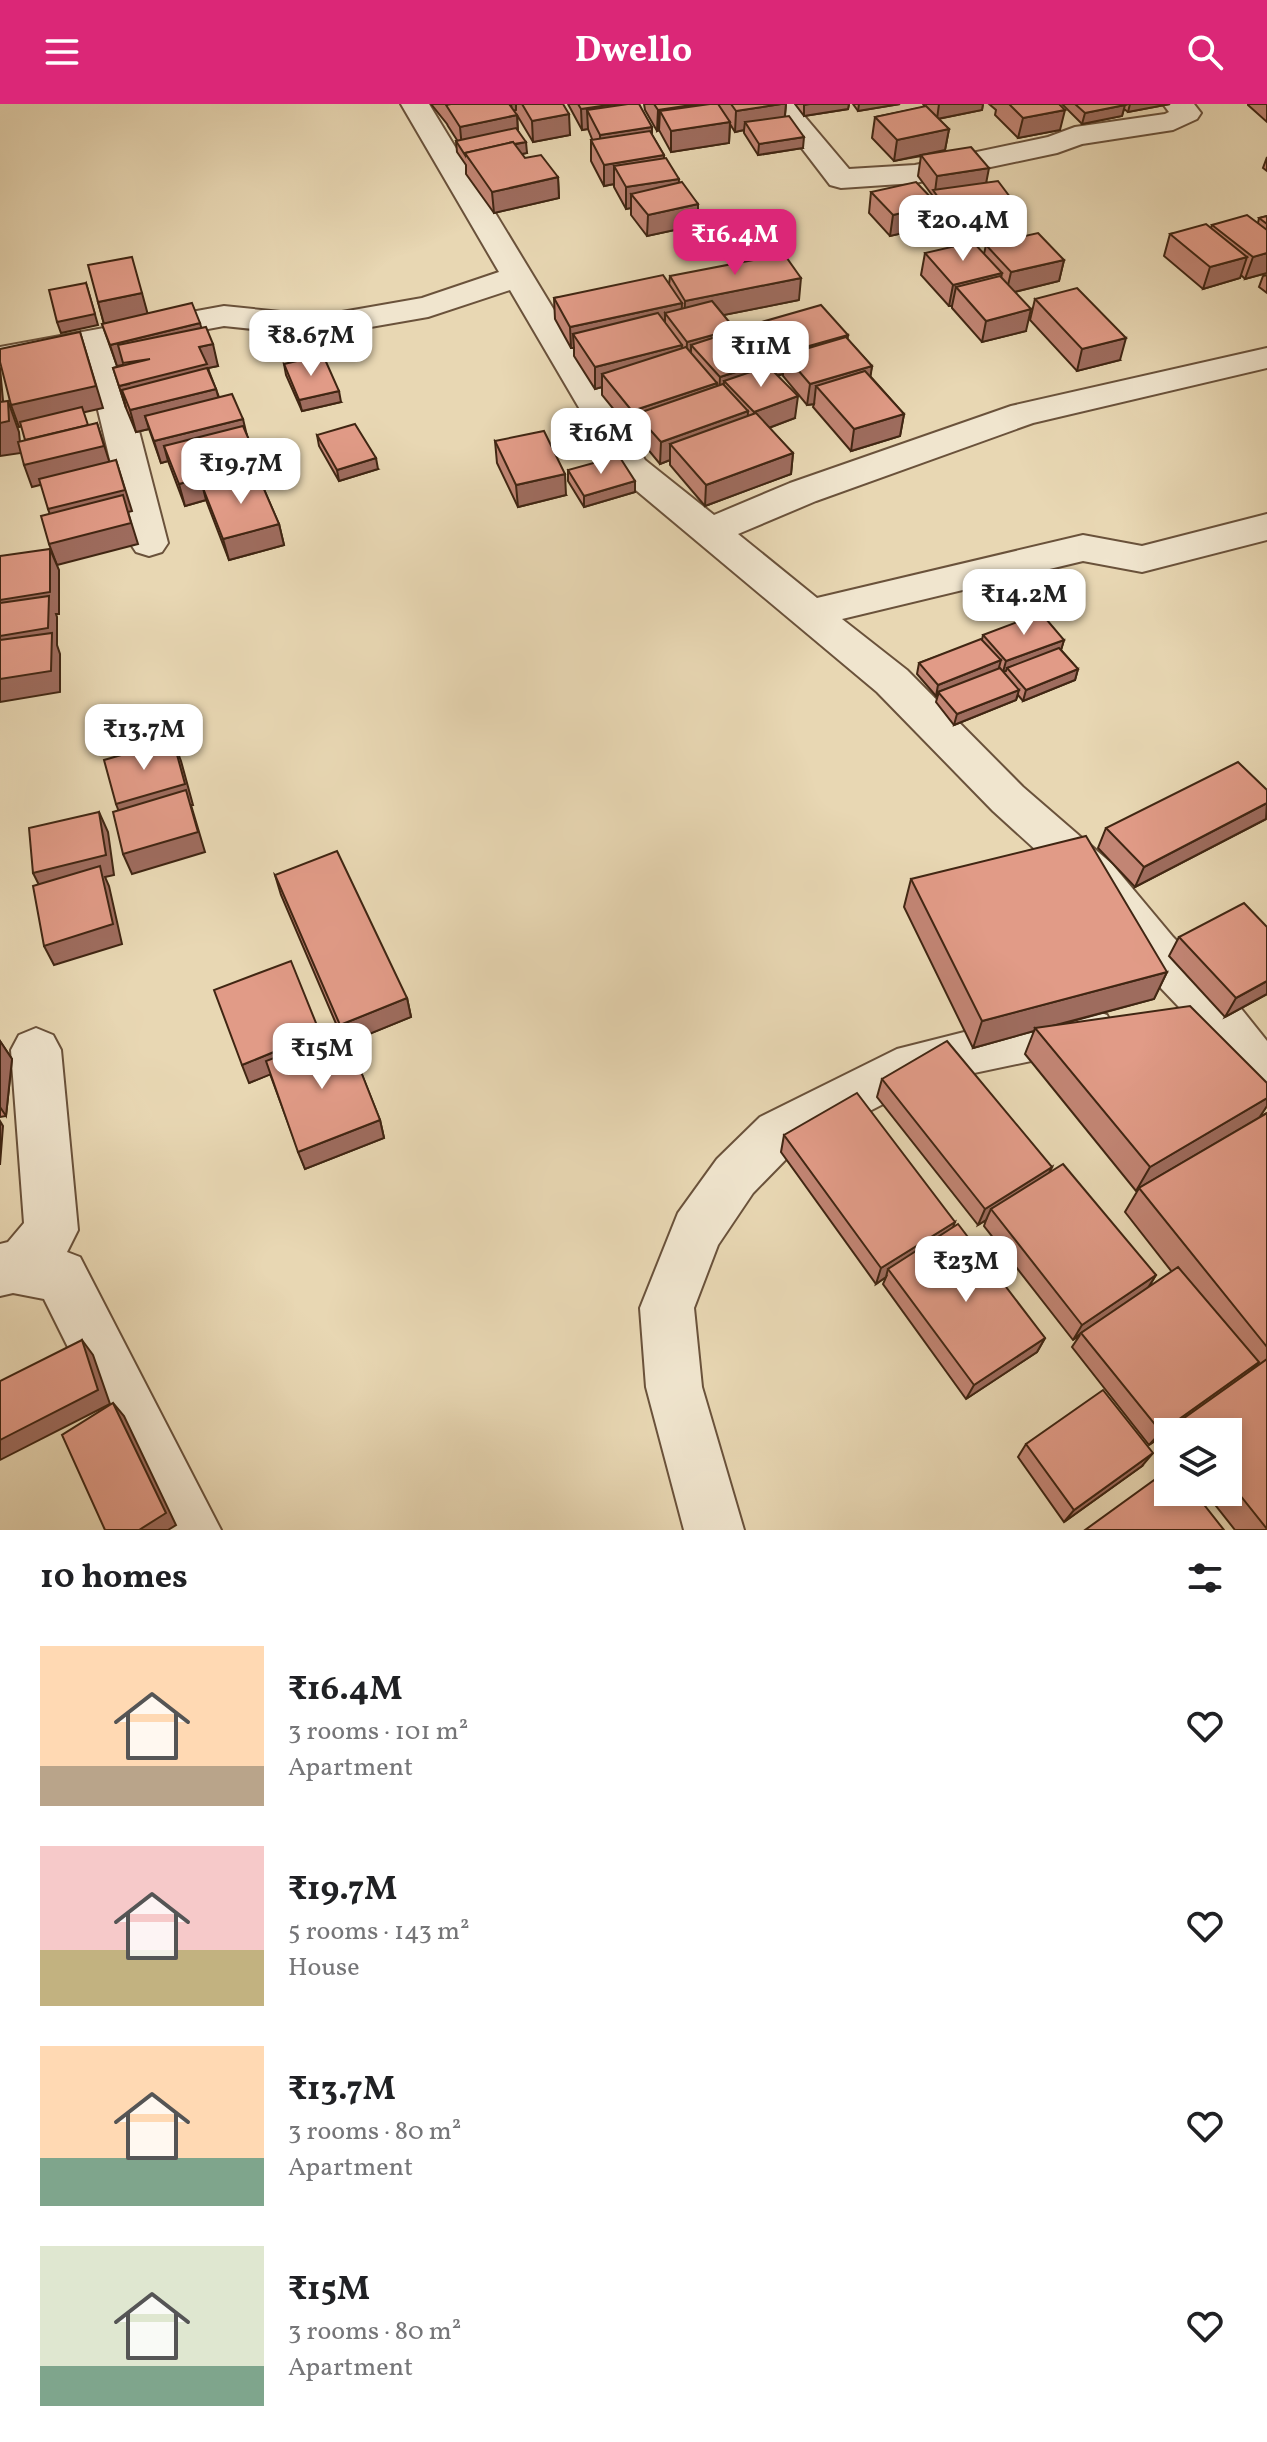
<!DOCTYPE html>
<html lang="en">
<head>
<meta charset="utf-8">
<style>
  :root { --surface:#fff; --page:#f2f2f2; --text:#202124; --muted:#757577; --accent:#db2777 }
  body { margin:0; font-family:Vollkorn,serif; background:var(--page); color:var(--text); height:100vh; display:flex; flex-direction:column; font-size:30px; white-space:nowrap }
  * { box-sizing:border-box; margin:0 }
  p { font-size:26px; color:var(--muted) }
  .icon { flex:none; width:44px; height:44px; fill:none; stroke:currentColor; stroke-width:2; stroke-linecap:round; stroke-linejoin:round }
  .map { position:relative; height:1426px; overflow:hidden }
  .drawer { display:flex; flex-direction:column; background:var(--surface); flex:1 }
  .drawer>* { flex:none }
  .tools { position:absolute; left:1154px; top:1314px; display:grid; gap:16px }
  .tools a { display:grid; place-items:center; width:88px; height:88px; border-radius:0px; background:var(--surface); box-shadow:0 4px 12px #0003; font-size:40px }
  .price { position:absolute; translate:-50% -68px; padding:0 18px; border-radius:16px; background:#fff; color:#222; font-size:26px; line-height:52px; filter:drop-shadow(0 2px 4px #0008) }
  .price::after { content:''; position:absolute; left:50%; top:48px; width:24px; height:18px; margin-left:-12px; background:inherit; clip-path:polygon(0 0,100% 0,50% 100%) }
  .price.on { background:var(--accent); color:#fff }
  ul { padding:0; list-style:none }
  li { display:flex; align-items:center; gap:24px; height:200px; padding:0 40px }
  li span { display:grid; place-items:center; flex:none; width:224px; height:160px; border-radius:0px; color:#555 }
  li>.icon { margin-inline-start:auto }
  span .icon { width:96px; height:96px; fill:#fffc; stroke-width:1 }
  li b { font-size:34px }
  h2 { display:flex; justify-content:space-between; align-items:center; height:96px; padding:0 40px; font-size:34px }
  header { display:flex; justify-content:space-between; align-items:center; height:104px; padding:0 40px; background:var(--accent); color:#fff; font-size:36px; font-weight:700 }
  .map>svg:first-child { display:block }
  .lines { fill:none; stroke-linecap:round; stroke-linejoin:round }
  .minor-casing { stroke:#6a523b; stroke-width:4 }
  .minor { fill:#f0e5ce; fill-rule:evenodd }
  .wall { fill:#c28574; stroke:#402613; stroke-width:2 }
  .shaded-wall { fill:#9e6c5e; stroke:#402613; stroke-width:2 }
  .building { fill:#e19b87; stroke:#402613; stroke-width:2 }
</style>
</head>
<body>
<header><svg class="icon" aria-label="menu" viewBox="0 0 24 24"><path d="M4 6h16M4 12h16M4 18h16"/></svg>Dwello<svg class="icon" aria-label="search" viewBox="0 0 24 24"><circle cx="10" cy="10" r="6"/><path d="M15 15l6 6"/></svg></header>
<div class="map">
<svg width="1267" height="1426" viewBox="0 0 1267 1426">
  <rect width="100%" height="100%" fill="#e8d7b3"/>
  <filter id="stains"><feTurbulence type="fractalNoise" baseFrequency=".0025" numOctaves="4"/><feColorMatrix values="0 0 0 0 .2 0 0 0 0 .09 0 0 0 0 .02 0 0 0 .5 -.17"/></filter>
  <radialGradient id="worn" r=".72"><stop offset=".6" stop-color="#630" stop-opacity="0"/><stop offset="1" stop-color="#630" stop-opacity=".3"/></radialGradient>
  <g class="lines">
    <defs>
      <g id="minor">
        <path d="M401,0H429L645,356L714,411L790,379L1011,302L1267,244V264L1033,319L816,397L738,430L817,494L1083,431L1142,442L1267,410V436L1142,468L1083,457L842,515L907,566L1023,683L1112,760L1173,833L1231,892L1267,937V997L1249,991L1197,922L1139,861L1080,786L993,707L877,588L619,372L510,186L428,213L319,232L224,222L117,242L168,439L162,448L149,452L136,448L130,439L84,248L0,263V243L224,202L319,212L422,194L499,168Z"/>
        <path d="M768,0H794L849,65L915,61L1048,33L1075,23L1165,10L1169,8L1163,0H1194L1201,9L1197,15L1173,26L1082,40L1057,49L915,79L841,84L830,81Z"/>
        <path d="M1090,905L1107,911L1114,926L1107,941L922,980L796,1045L753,1089L718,1141L694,1204L702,1283L744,1426H684L646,1283L640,1204L678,1109L717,1055L760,1013L897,945L1000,919Z"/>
        <path d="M36,924L53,931L61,946L78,1126L67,1148L80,1153L221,1426H159L44,1195L13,1189L0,1192V1140L8,1138L24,1119L11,946L19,931Z"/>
      </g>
    </defs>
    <!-- minor casing -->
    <use href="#minor" class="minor-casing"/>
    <!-- minor -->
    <use href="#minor" class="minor"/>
  </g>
  <!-- wall -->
  <g class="wall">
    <path d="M431,0H563L570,31L533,38L517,11L518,27L527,49L521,50L525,54L558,73L559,94L494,109L466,70V61L457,48L456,37L457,36L448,22L447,20Z"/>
    <path d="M568,0H639L652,31L664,51V54L679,79L698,100V121L647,132L631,111V104L626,105L614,83V80L604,82L591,57V36L592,35L588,25L582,26Z"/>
    <path d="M644,0H718L719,2V0H786L785,12L803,44L758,51L744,29V26L735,28L730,20L729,39L671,48L659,26L657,27L645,6Z"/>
    <path d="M795,0H849L848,5L804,12Z"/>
    <path d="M853,0H900L858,7Z"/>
    <path d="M923,0H983L982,6L938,15L949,25L945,46L928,50L986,78L1010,93L1008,104L943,114L937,105L934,122L890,132L869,109L871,88L932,94V91L918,72L921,52L894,57L872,34L875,13L925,3Z"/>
    <path d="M989,0H1059L1060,26L1018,34L995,11L996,6Z"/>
    <path d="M1062,0H1170L1128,8L1124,5L1122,12L1082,20Z"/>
    <path d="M1248,0H1267V18L1248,1Z"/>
    <path d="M1267,53V67L1263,64Z"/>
    <path d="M1267,112V169L1245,175L1241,171L1240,174L1203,185L1164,152L1170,130L1211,124L1212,121L1258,119L1259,114Z"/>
    <path d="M986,141L1064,156L1059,177L1015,188L1026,227L982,238L952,204V202H949L921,171L925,149L984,150Z"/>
    <path d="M1267,171V189L1259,183L1263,172Z"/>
    <path d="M670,172L799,196L723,211L734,228L758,252L750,243L751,221L848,231L847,235L872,262L870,272L904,310L900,332L851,347L813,303L814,300L807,301L783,272V270L777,272L795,314L769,324L793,349L791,370L705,402L670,361V356L660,360L636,331V327L632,328L602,291V283L595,285L574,252V244H571L555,215L554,194L669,181Z"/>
    <path d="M1035,195L1120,256L1077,267L1030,216Z"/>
    <path d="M98,198L201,224L218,262L208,264L209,267L219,293L246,329L264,380L262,381L279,420L284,441L229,456L206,396L185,402L168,357L161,359L149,325L136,328L126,304L113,264L124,261L117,262L102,220H104Z"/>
    <path d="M284,260L341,298L302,307L286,271Z"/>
    <path d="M317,331L378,365L339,377L319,342Z"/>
    <path d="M495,337L566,391L518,403L497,359Z"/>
    <path d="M568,366L635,377V388L584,403L568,377Z"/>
    <path d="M983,531L1064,536L1061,546L1078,565L1075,576L1023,597L1018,591L1016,596L954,621L936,598L938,591L936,592L917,570L919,559L982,536Z"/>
    <path d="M1266,715L1135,783L1098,744L1106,724Z"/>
    <path d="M275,771L407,894L411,913L349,938L380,1016L384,1034L305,1065L270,970L249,979L322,936L340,929L281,791Z"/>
    <path d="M911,775L1167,868L1154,895L1062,920L1267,994V1002L1259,1013L1267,1009V1426H1235L1205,1388H1228V1328H1170L1174,1324L1149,1341L1072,1243L1080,1231L1073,1236L984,1122L986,1116L978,1121L877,993L882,975L1052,1063L1049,1068L1156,1171L1148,1184L1172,1168L1125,1108L1138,1086L1136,1087L1025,950L1034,927L973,944L904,803Z"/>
    <path d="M1267,823V890L1225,913L1169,852L1179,833Z"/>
    <path d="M0,937L12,955L6,1012L0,1013Z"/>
    <path d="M784,1031L953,1124L1045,1234L1037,1248L966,1295L883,1180L886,1173L876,1180L781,1048Z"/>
    <path d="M1168,1330V1342L1163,1336Z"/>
    <path d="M1026,1340L1142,1362L1064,1418L1018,1353Z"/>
  </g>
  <!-- shaded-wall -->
  <g class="shaded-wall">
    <path d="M511,0H516V6L512,7Z"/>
    <path d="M615,0H639L587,6L588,25L582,26L581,5Z"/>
    <path d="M698,0H718L660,7L659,26L657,27L658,6Z"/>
    <path d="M781,0H786L784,20L745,18L744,26L735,28L736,7Z"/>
    <path d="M810,0H849L848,5L804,12V1Z"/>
    <path d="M859,0H900L858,7Z"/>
    <path d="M939,0H983L982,6L937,15Z"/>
    <path d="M1130,0H1170L1128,8Z"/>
    <path d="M1125,1L1122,12L1082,20L1085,9Z"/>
    <path d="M1065,6L1060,26L1018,34L1023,14Z"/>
    <path d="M569,10L570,31L533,38L532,17Z"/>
    <path d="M517,11L518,32L462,44L460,23Z"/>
    <path d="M730,18L729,39L671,48V27Z"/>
    <path d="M652,23V44L601,52L600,31Z"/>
    <path d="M949,25L945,46L894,57L897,36Z"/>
    <path d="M804,33L803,44L758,51L759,40Z"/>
    <path d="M526,38L527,49L473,60L466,51Z"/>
    <path d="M664,51L663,72L614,62V80L604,82V61Z"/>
    <path d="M989,64L985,85L935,88L937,72Z"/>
    <path d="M558,73L559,94L494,109L492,88Z"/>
    <path d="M679,75L678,96L631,90V104L626,105V83Z"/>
    <path d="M1010,93L1008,104L943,114L945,103Z"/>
    <path d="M698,100V121L647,132L648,111Z"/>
    <path d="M938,101L934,122L890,132L893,111Z"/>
    <path d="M1267,149V169L1245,175L1253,153Z"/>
    <path d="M1247,153L1240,174L1203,185L1210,163Z"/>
    <path d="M1064,156L1059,177L1006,190L1011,168Z"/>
    <path d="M1002,169L998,191L956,183L952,202H949L953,181Z"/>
    <path d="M801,174L799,196L684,219L685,197Z"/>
    <path d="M86,179L98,221L61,229L57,218Z"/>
    <path d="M142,189L148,211L104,220L98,198Z"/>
    <path d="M682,199L681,221L665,209V225L573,230L574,244H571L570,223Z"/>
    <path d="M1031,205L1026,227L982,238L986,217Z"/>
    <path d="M200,219L206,241L199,243L213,240L218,262L208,264L212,282L122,286L126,304L119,282L129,280L123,261L117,262L110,241Z"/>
    <path d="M735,225L733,247L691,241V258L686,259L687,238Z"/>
    <path d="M80,228L103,304L19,323L11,301Z"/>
    <path d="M848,231L845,252L785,251L783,270L775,272L777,251Z"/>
    <path d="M1126,234L1120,256L1077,267L1082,245Z"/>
    <path d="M682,241L681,262L602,270V283L595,285V263Z"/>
    <path d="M764,259L762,280L724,277L723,293L719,294L720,273Z"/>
    <path d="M872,262L869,283L816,282L814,300L807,301L810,280Z"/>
    <path d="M0,264L5,318L8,297L19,328L21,349L0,352Z"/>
    <path d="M717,279L716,301L636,310V327L632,328V307Z"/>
    <path d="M216,285L222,306L145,312L149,325L136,328L130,306Z"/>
    <path d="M339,287L341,298L302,307L299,296Z"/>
    <path d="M798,292L795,314L752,330L754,308Z"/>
    <path d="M748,307L747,329L670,340V356L660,360L661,338Z"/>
    <path d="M904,310L900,332L851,347L854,325Z"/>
    <path d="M243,315L248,336L164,342L168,357L161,359L154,337Z"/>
    <path d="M97,319L111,363L32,383L24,361Z"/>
    <path d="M793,349L791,370L705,402L706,381Z"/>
    <path d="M376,354L378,365L339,377L337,366Z"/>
    <path d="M116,356L132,407L128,408L138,440L57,461L49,440L56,427L48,405Z"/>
    <path d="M259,359L264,380L208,396L203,384L206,396L185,402L179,380Z"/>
    <path d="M565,370L566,391L518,403L516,381Z"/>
    <path d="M635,377V388L584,403V392Z"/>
    <path d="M279,420L284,441L229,456L223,435Z"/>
    <path d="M50,445L59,466V510H56L57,513V541L60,550V588L0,598V496Z"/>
    <path d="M1064,536L1061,546L1007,564L1006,567L1003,568L1006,557Z"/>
    <path d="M1001,556L998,567L938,588V591L936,592L938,581Z"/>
    <path d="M1078,565L1075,576L1023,597L1026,586Z"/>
    <path d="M1019,586L1016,596L954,621L957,610Z"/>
    <path d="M173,636L181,657L193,701H191L205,748L132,770L123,750L124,721L116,700Z"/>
    <path d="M1267,699L1266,715L1135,783L1144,763Z"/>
    <path d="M99,708L108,728L114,771L105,773L109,782L122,840L54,861L44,842L43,789L33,769Z"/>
    <path d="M1167,868L1154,895L1037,926L1035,924L1034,927L973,944L982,917Z"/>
    <path d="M1267,877V890L1225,913L1236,894Z"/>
    <path d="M407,894L411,913L345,940L340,921Z"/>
    <path d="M320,929L326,948L249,979L242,961Z"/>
    <path d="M0,937L12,955L6,1012L0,1003Z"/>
    <path d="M1267,994V1002L1259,1014L1139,1084L1136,1087L1150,1063Z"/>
    <path d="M380,1016L384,1034L305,1065L298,1048Z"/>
    <path d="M0,1017L3,1022L0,1061Z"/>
    <path d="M1052,1063L1044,1080L991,1105L986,1116L978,1121L985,1105Z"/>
    <path d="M955,1118L949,1134L888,1165L886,1173L876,1180L881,1164Z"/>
    <path d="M1156,1171L1146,1187L1081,1229L1073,1236L1082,1221Z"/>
    <path d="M1045,1234L1037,1248L966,1295L974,1281Z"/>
    <path d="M82,1236L93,1251L110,1300L0,1356V1336Z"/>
    <path d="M1259,1258L1246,1272L1180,1317L1174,1324L1149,1341L1161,1328Z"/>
    <path d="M113,1299L124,1312L176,1421L168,1426H139Z"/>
    <path d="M1153,1349L1142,1362L1064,1418L1074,1406Z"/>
  </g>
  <!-- building -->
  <g class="building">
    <path d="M451,0H509L517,11L460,23L446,1Z"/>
    <path d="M522,0H563L569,10L532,17Z"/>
    <path d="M578,0H615L581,5Z"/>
    <path d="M628,0H639L652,23L600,31L587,6Z"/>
    <path d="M654,0H698L658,6Z"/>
    <path d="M710,0H718L730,18L671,27L660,7Z"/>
    <path d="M731,0H781L736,7Z"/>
    <path d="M1009,0H1059L1065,6L1023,14Z"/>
    <path d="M1075,0H1123L1125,1L1085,9Z"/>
    <path d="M926,2L949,25L897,36L875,13Z"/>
    <path d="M789,12L804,33L759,40L745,18Z"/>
    <path d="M516,24L526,38L514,40L513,38L465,49V51L456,37Z"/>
    <path d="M650,27L664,51L604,61L591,36Z"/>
    <path d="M513,38L525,54L541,51L558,73L492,88L465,49Z"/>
    <path d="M971,43L989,64L937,72L921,51Z"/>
    <path d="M666,54L679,75L626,83L614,62Z"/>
    <path d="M998,77L1010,93L945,103L933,86Z"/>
    <path d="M682,78L698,100L648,111L631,90Z"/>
    <path d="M916,78L938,101L893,111L871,88Z"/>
    <path d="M1247,111L1267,126V149L1253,153L1212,121Z"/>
    <path d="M1267,112V120L1259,114Z"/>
    <path d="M1206,120L1247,153L1210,163L1170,130Z"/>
    <path d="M1038,129L1064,156L1011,168L986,141Z"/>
    <path d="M973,138L1002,169L953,181L925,149Z"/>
    <path d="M784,150L801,174L685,197L670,172Z"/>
    <path d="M132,153L142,189L98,198L88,161Z"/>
    <path d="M663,171L682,199L570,223L554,194Z"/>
    <path d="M1000,172L1031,205L986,217L956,183Z"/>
    <path d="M86,179L95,210L57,218L49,186Z"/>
    <path d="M1077,184L1126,234L1082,245L1035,195Z"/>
    <path d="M712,197L735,225L687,238L665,209Z"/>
    <path d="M192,199L200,219L110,241L102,220Z"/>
    <path d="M821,201L848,231L777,251L751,221Z"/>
    <path d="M658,209L682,241L595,263L573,230Z"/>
    <path d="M206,223L213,240L199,243L207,260L119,282L113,264L150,255L123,259L118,241Z"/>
    <path d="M734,227L764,259L720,273L691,241Z"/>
    <path d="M80,228L96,282L11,301L0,258V245Z"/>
    <path d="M846,233L872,262L810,280L785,251Z"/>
    <path d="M686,243L717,279L632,307L602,270Z"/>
    <path d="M323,251L339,287L299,296L284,260Z"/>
    <path d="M768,262L798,292L754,308L724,277Z"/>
    <path d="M207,264L216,285L130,306L122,286Z"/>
    <path d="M865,267L904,310L854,325L816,282Z"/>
    <path d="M723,280L748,307L661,338L636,310Z"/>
    <path d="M232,290L243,315L154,337L145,312Z"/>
    <path d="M8,297L9,317L0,319V298Z"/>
    <path d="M82,303L88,321L25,336L20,318Z"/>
    <path d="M756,309L793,349L706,381L670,340Z"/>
    <path d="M97,319L104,342L24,361L18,338Z"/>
    <path d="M355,320L376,354L337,366L317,331Z"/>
    <path d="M243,322L259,359L179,380L164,342Z"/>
    <path d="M544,327L565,370L516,381L495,337Z"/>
    <path d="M619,352L635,377L584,392L568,366Z"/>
    <path d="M116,356L125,386L48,405L39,375Z"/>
    <path d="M257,369L279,420L223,435L203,384Z"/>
    <path d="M123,391L131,419L49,440L41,412Z"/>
    <path d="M50,445V488L0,496V452Z"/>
    <path d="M49,492L48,524L0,532V499Z"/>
    <path d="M1041,509L1064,536L1006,557L983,531Z"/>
    <path d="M52,529L51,567L0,575V536Z"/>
    <path d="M981,535L1001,556L938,581L919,559Z"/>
    <path d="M1059,544L1078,565L1026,586L1007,564Z"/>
    <path d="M1000,564L1019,586L957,610L938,588Z"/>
    <path d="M173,636L185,680L116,700L104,656Z"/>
    <path d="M1238,658L1267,686V699L1144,763L1106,724Z"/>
    <path d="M186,686L198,728L123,750L113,708Z"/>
    <path d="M99,708L106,751L33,769L29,724Z"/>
    <path d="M1086,732L1167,868L982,917L911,775Z"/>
    <path d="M337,747L407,894L340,921L275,771Z"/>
    <path d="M100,762L113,820L44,842L33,782Z"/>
    <path d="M1244,799L1267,823V877L1236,894L1179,833Z"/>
    <path d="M291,857L320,929L242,961L214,886Z"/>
    <path d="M1190,902L1267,979V994L1150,1063L1035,924Z"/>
    <path d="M345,927L380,1016L298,1048L266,957Z"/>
    <path d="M947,937L1052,1063L985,1105L882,975Z"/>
    <path d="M857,989L955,1118L881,1164L784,1031Z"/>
    <path d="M1267,1009V1243L1139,1084Z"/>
    <path d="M1063,1060L1156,1171L1082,1221L991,1105Z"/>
    <path d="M958,1120L1045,1234L974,1281L888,1165Z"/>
    <path d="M1178,1163L1259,1258L1161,1328L1081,1229Z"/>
    <path d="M82,1236L98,1286L0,1336V1277Z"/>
    <path d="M1267,1255V1425L1228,1376V1328H1189L1180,1317Z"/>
    <path d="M1103,1286L1153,1349L1074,1406L1026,1340Z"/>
    <path d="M113,1299L166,1409L139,1426H105L62,1331Z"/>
    <path d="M1168,1366V1388H1194L1224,1426H1085Z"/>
  </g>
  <rect width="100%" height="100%" filter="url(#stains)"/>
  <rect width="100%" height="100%" fill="url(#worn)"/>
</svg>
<div class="tools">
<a><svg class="icon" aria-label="layers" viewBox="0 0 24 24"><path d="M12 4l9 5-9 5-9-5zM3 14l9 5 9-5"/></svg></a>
</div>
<b class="price" style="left:963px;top:159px">₹20.4M</b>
<b class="price on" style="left:735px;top:173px">₹16.4M</b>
<b class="price" style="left:311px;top:274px">₹8.67M</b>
<b class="price" style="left:761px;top:285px">₹11M</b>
<b class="price" style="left:601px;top:372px">₹16M</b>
<b class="price" style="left:241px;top:402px">₹19.7M</b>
<b class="price" style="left:1024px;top:533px">₹14.2M</b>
<b class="price" style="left:144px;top:668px">₹13.7M</b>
<b class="price" style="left:322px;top:987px">₹15M</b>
<b class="price" style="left:966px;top:1200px">₹23M</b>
</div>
<section class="drawer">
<h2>10 homes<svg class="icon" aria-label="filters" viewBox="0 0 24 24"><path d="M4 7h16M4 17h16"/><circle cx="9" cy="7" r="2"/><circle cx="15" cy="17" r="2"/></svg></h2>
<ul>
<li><span style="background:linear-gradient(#ffd9b3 75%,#b9a48a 0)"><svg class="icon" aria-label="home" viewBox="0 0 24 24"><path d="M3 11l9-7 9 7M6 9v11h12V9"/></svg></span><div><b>₹16.4M</b><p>3 rooms · 101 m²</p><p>Apartment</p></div><svg class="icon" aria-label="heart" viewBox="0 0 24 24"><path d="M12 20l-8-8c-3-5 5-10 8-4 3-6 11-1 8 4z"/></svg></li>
<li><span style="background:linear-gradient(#f6c9c9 65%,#c2b280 0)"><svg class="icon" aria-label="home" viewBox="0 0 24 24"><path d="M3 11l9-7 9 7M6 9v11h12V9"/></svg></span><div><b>₹19.7M</b><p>5 rooms · 143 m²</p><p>House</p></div><svg class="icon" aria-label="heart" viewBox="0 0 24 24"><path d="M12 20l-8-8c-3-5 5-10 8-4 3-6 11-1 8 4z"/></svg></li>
<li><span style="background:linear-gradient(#ffd9b3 70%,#7fa58c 0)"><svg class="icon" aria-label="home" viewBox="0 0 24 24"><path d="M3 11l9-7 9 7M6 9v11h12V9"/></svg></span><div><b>₹13.7M</b><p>3 rooms · 80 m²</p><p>Apartment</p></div><svg class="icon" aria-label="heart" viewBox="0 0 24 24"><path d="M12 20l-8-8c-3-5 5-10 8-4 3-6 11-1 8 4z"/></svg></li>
<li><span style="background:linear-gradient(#dfe7d0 75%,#7fa58c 0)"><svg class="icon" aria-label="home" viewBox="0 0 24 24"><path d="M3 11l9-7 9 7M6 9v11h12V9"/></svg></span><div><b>₹15M</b><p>3 rooms · 80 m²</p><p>Apartment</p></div><svg class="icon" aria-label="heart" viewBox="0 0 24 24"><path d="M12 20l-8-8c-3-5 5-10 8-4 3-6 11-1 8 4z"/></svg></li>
</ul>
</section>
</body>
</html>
